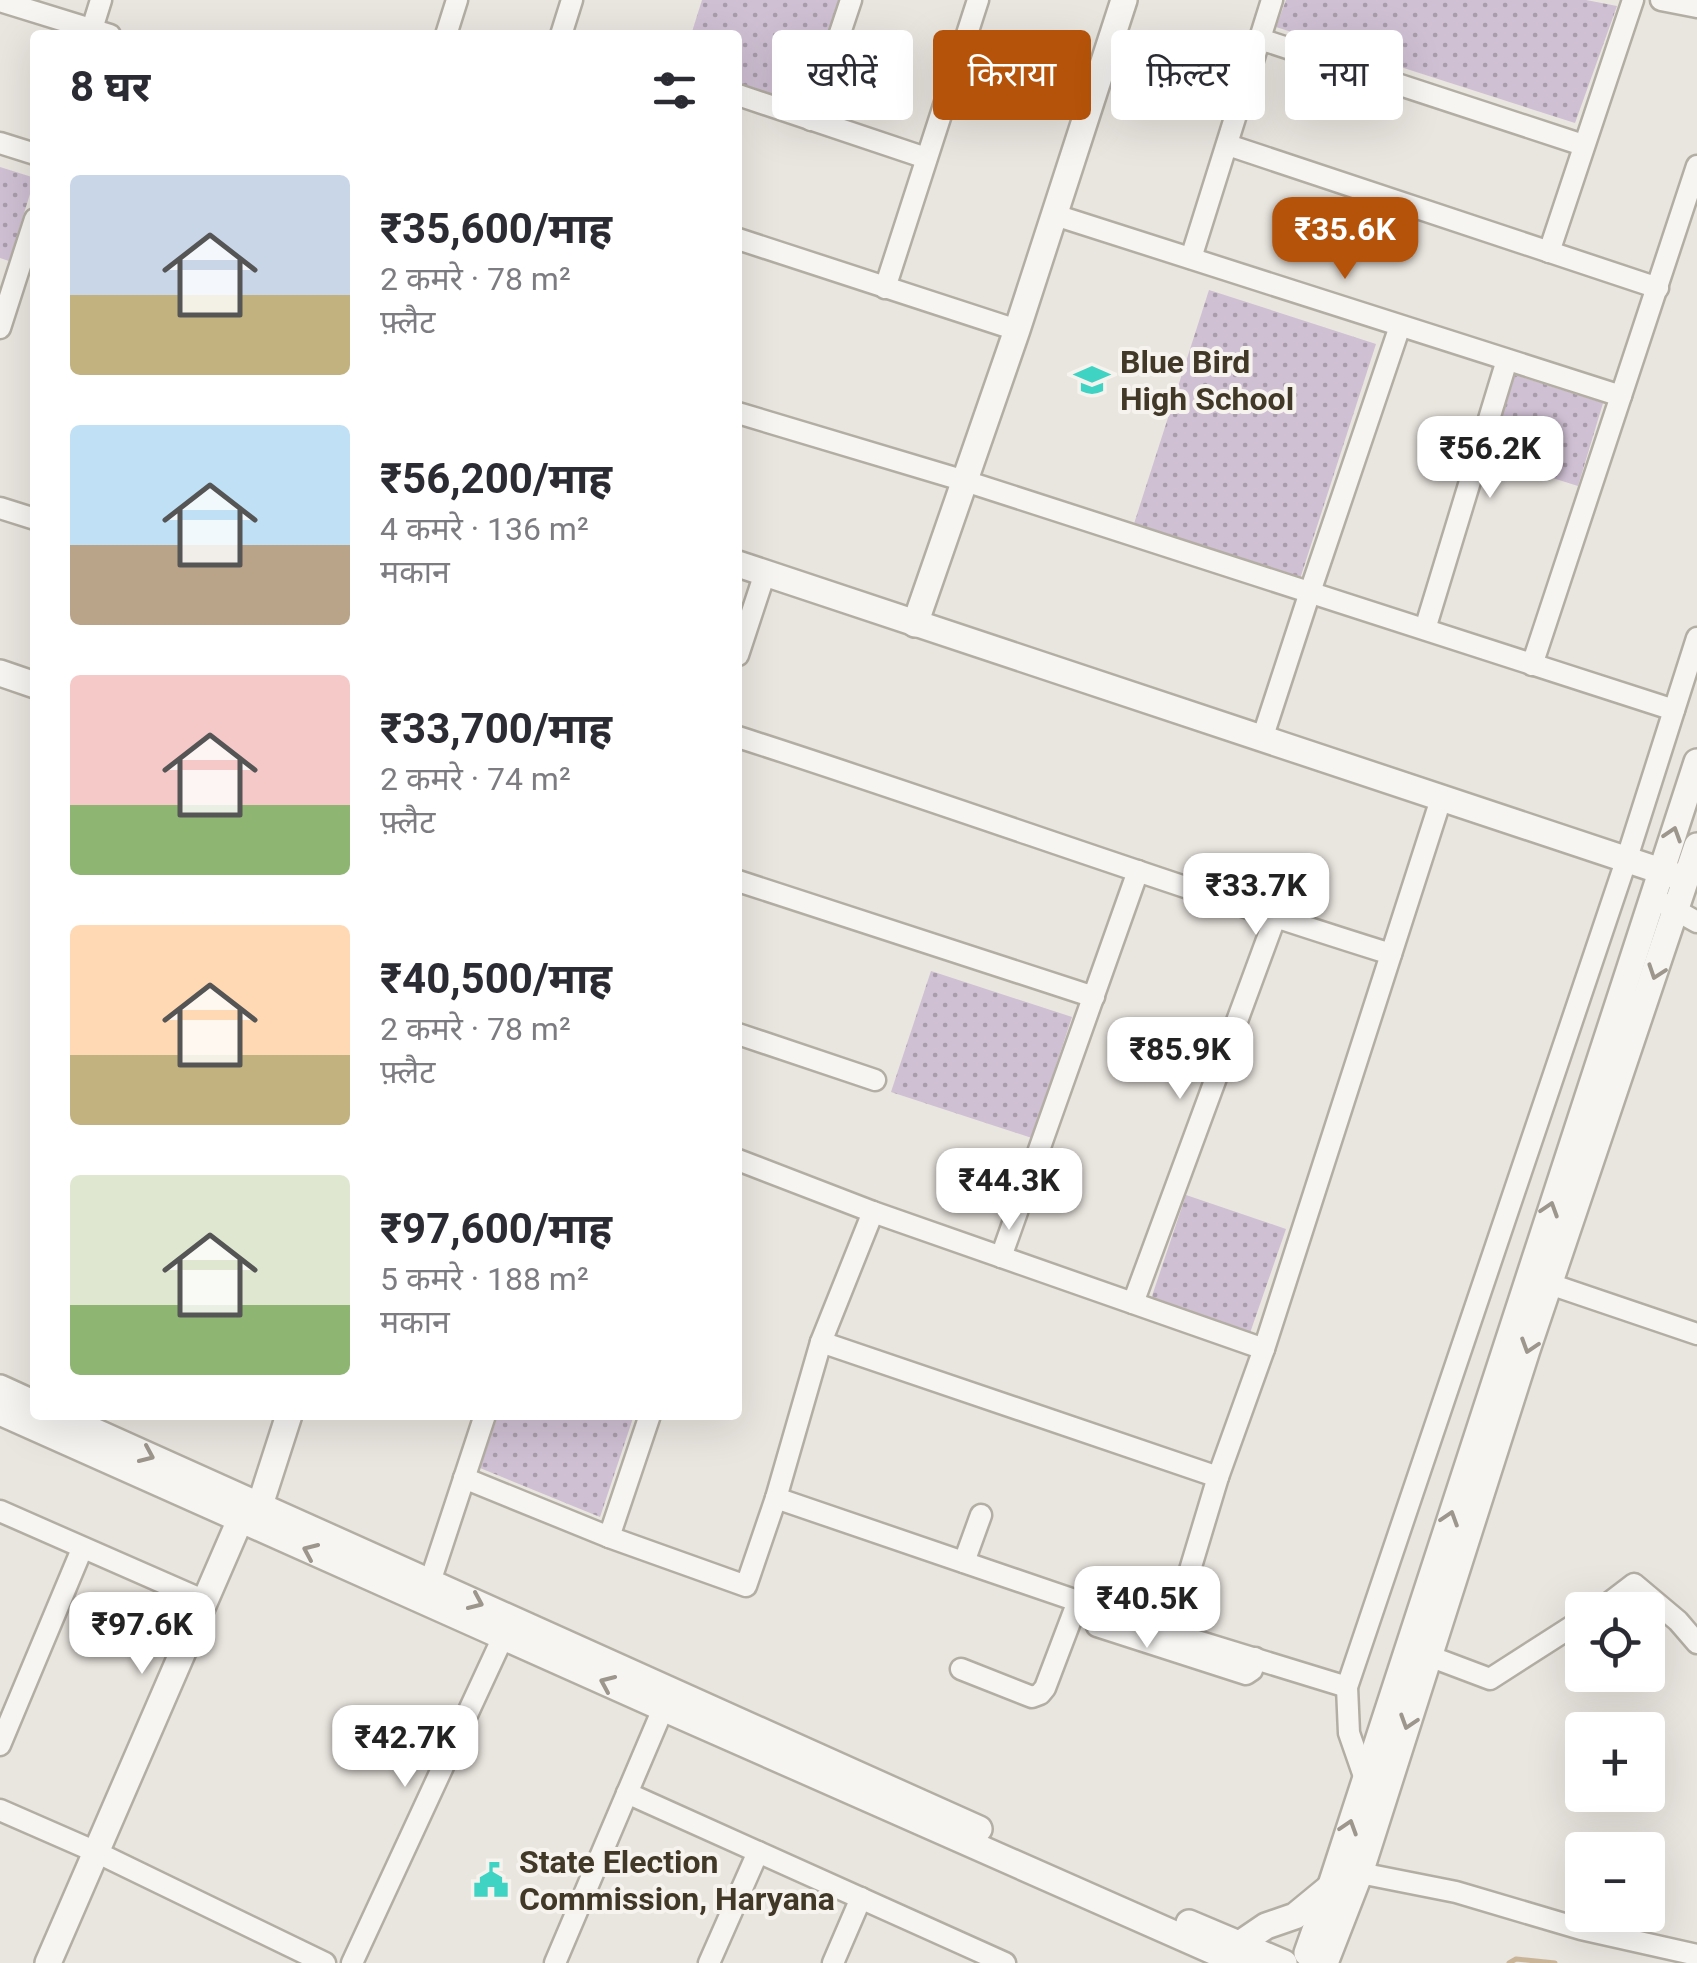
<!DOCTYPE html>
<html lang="hi">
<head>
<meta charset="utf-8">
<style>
  :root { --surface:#fff; --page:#f7f7f7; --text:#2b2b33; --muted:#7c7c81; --accent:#b45309 }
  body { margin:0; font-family:Roboto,"Noto Sans Devanagari",sans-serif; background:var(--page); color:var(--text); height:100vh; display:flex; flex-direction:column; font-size:38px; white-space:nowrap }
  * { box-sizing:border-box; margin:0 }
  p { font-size:32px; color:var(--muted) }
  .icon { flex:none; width:55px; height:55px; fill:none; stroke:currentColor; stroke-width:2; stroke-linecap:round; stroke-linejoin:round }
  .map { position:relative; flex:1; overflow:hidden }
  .side { position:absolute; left:30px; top:30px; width:712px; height:1390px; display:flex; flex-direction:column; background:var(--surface); border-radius:10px; box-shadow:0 10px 40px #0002 }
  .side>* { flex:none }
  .banner { position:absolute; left:772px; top:30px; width:772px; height:90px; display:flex; gap:20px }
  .buttons { position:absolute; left:1565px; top:1592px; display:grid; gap:20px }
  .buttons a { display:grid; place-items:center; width:100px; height:100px; border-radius:10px; background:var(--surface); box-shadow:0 10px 40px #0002; font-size:50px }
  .price { position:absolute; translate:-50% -85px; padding:0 22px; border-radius:20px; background:#fff; color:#222; font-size:32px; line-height:65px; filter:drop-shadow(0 2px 5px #0008) }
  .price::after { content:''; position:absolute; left:50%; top:60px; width:30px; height:22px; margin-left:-15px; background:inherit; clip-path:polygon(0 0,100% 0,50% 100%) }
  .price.on { background:var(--accent); color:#fff }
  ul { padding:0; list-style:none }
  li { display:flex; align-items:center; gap:30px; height:250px; padding:0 40px }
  li span { display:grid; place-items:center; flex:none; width:280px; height:200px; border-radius:10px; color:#555 }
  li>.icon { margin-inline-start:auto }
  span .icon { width:120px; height:120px; fill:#fffc; stroke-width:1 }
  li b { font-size:42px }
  h2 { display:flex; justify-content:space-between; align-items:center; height:120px; padding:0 40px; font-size:42px }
  .tag { padding:0 35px; border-radius:10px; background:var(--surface); box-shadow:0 10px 40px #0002; font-size:35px; line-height:90px }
  .tag.on { background:var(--accent); color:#fff }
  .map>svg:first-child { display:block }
  .grass { fill:url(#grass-dots) }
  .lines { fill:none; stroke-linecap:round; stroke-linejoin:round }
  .stream { stroke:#cab498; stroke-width:5 }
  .minor-casing { stroke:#b3aea4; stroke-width:25 }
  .tertiary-casing { stroke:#b3aea4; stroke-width:30 }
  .minor { stroke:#f7f5f2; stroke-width:20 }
  .tertiary { stroke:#f7f5f2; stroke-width:25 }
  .oneway { stroke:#9c968c }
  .labels { text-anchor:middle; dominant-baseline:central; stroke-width:8; stroke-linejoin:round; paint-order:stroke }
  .poi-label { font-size:32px; font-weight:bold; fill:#413827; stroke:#f6f3ee; text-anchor:start }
</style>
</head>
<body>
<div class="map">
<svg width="1697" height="1963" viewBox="0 0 1697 1963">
  <defs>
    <pattern id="grass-dots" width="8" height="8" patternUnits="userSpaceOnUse" patternTransform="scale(2.5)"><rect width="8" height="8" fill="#cfc0d3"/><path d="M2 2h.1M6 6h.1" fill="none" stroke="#aa9dab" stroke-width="1.8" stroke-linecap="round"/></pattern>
  </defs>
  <rect width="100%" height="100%" fill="#e9e5df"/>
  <!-- grass -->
  <g class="grass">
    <path d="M702,0H841L805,107L738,86V35H691Z"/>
    <path d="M1286,0H1586L1617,6L1575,123L1276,27Z"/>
    <path d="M0,167L35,178L9,261L0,258Z"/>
    <path d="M1209,290L1376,344L1298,585L1132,530Z"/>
    <path d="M1515,375L1603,403L1578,486L1489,458Z"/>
    <path d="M931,971L1072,1017L1032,1138L891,1092Z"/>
    <path d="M1186,1195L1286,1229L1250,1333L1151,1299Z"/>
    <path d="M498,1415H634L600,1517L480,1468Z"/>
  </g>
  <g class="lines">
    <!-- stream -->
    <path class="stream" d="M1509,1963L1516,1959L1555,1963"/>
    <defs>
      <g id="minor">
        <path d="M1661,0L1697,7"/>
        <path d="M0,1L110,35"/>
        <path d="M92,29L101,0"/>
        <path d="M446,35L457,0"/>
        <path d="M561,35L572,0"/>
        <path d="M1260,39L1583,145"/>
        <path d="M738,95L926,158"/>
        <path d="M811,120L851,0"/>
        <path d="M0,143L35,154"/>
        <path d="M1228,145L1658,288"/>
        <path d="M1055,215L1621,396"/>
        <path d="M738,239L1017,330"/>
        <path d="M1549,252L1633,0"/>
        <path d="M1191,258L1272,0"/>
        <path d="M885,288L978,0"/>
        <path d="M0,328L35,219"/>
        <path d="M738,413L965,481L1674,710"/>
        <path d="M0,508L35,519"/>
        <path d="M1425,629L1507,360"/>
        <path d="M738,655L765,573"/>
        <path d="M1532,665L1697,166"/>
        <path d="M738,737C956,807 1172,886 1391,954"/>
        <path d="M1262,739L1310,592L1400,326"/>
        <path d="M738,881L1094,997"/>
        <path d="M1663,903L1697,922"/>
        <path d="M738,1034L875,1080"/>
        <path d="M738,1160L873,1212L1264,1349"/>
        <path d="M1001,1257L1138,871"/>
        <path d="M1535,1279L1697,1334"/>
        <path d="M1133,1303L1275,918"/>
        <path d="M821,1342L1218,1477"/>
        <path d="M464,1478L609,1537L746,1586L776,1498L821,1342L873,1212"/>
        <path d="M776,1498L1171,1633L1347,1687"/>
        <path d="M0,1511L205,1601"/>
        <path d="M609,1537L650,1415"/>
        <path d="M964,1562L981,1515"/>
        <path d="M426,1594L485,1415"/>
        <path d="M1097,1607L1094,1618L1097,1626L1246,1674L1252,1670L1255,1658"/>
        <path d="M1600,1610L1634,1584L1678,1621L1697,1643"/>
        <path d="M1171,1633L1218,1477L1264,1349L1441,799"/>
        <path d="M1429,1656L1490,1679L1582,1620"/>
        <path d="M961,1669L1032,1697L1040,1694L1045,1688L1078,1601"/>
        <path d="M0,1745L82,1549"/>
        <path d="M1365,1779L1349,1733L1347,1687L1626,861L1697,638"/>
        <path d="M627,1793L1005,1963"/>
        <path d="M0,1810L96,1852L325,1963"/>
        <path d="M1360,1873L1456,1892L1581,1929L1697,1955"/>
        <path d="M352,1963L503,1637"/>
        <path d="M555,1963L668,1697"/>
        <path d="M709,1963L758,1852"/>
        <path d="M833,1963L861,1898"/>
      </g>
      <g id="tertiary">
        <path d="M738,564L1676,876"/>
        <path d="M915,624L1017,330L1124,0"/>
        <path d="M0,673L35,685"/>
        <path d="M0,1388L35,1404"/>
        <path d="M0,1412L663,1708L1240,1963"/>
        <path d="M58,1415L979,1829"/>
        <path d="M1189,1923L1284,1963"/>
        <path d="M1241,1943L1266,1926L1295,1916L1329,1888"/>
        <path d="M1307,1953L1330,1888L1697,762"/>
        <path d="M48,1963L240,1520L260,1505L289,1415"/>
        <path d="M1325,1963L1360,1873L1527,1350L1697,846"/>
      </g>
    </defs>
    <!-- minor casing -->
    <use href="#minor" class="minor-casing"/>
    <!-- tertiary casing -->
    <use href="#tertiary" class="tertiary-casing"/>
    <!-- minor -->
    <use href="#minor" class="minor"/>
    <!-- tertiary -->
    <use href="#tertiary" class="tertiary"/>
  </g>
  <!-- one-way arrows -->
  <defs><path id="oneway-chevron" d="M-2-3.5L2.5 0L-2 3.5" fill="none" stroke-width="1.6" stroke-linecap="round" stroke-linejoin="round" transform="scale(2.5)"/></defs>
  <g class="oneway">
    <use href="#oneway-chevron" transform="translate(1673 834) rotate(-72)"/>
    <use href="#oneway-chevron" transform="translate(1656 972) rotate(109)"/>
    <use href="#oneway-chevron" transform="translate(1550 1209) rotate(-72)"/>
    <use href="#oneway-chevron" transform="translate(1529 1346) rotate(108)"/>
    <use href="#oneway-chevron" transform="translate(147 1455) rotate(24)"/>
    <use href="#oneway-chevron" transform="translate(1450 1518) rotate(-72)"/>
    <use href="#oneway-chevron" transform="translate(310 1551) rotate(-156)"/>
    <use href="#oneway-chevron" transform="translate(476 1602) rotate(24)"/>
    <use href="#oneway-chevron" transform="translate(607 1683) rotate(-156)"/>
    <use href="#oneway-chevron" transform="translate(1408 1722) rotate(108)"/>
    <use href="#oneway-chevron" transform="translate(1349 1827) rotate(-72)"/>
  </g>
  <!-- icons -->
  <defs>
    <symbol id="school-bare" viewBox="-9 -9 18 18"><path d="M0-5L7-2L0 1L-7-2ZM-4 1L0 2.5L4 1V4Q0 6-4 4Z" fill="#3ed3c3" stroke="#f6f3ee" stroke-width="2.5" paint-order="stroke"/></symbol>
    <symbol id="civic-bare" viewBox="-9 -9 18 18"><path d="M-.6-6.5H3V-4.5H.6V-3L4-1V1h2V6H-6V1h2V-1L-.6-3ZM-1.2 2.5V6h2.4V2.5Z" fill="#3ed3c3" stroke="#f6f3ee" stroke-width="2.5" paint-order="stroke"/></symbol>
  </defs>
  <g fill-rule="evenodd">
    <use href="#school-bare" x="1067" y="355" width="50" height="50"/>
    <use href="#civic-bare" x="466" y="1855" width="50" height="50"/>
  </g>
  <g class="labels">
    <!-- poi labels -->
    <g class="poi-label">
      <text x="1120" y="362">Blue Bird<tspan x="1120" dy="37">High School</tspan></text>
      <text x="519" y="1862">State Election<tspan x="519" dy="37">Commission, Haryana</tspan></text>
    </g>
  </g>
</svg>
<div class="buttons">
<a><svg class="icon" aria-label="locate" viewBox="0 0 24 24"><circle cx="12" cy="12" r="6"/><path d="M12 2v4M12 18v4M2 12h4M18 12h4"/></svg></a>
<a>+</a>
<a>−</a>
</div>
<b class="price on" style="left:1345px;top:282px">₹35.6K</b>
<b class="price" style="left:1490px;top:501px">₹56.2K</b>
<b class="price" style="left:1256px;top:938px">₹33.7K</b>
<b class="price" style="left:1180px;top:1102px">₹85.9K</b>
<b class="price" style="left:1009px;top:1233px">₹44.3K</b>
<b class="price" style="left:1147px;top:1651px">₹40.5K</b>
<b class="price" style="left:142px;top:1677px">₹97.6K</b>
<b class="price" style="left:405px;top:1790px">₹42.7K</b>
<div class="banner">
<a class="tag">खरीदें</a>
<a class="tag on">किराया</a>
<a class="tag">फ़िल्टर</a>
<a class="tag">नया</a>
</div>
<section class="side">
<h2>8 घर<svg class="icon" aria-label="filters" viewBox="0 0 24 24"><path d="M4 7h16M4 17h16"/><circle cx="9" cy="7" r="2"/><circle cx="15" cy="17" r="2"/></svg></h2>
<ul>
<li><span style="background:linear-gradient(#c9d6e8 60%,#c2b280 0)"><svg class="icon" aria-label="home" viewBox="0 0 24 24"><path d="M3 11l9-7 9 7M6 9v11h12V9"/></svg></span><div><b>₹35,600/माह</b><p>2 कमरे · 78 m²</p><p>फ़्लैट</p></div></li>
<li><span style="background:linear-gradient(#bfe0f5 60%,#b9a48a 0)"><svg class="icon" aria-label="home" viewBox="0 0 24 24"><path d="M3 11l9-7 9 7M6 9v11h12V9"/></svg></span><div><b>₹56,200/माह</b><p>4 कमरे · 136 m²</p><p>मकान</p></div></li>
<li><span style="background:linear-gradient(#f6c9c9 65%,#8fb573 0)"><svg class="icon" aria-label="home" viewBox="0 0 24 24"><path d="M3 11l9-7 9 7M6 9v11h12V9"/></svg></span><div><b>₹33,700/माह</b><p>2 कमरे · 74 m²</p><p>फ़्लैट</p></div></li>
<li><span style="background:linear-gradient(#ffd9b3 65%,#c2b280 0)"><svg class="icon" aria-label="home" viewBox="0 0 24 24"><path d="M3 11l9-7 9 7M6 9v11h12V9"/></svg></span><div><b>₹40,500/माह</b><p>2 कमरे · 78 m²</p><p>फ़्लैट</p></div></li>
<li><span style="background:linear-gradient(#dfe7d0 65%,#8fb573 0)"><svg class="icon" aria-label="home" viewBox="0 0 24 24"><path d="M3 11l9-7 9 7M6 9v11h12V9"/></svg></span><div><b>₹97,600/माह</b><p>5 कमरे · 188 m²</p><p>मकान</p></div></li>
</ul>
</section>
</div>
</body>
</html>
